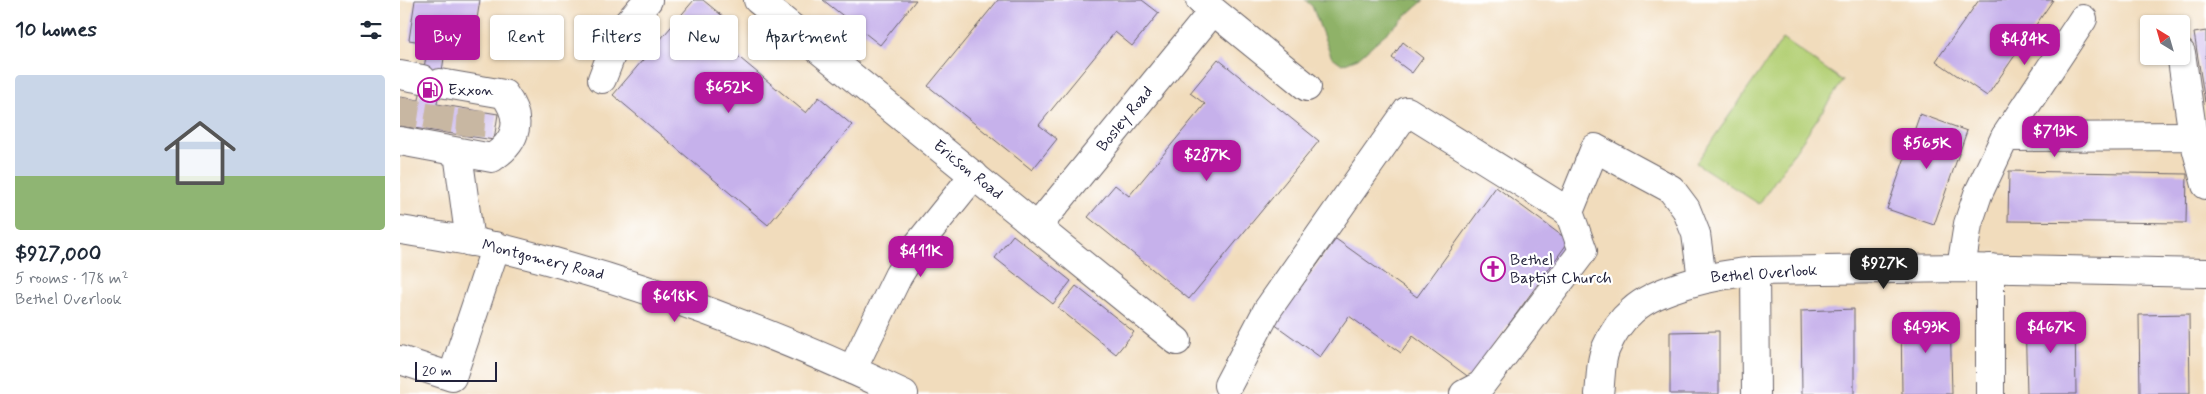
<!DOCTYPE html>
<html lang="en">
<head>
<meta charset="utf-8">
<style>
  :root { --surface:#fff; --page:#f2f2f3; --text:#1f2937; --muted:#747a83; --line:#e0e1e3; --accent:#b5179e }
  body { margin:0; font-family:Mynerve,sans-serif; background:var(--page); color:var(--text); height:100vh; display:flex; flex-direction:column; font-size:19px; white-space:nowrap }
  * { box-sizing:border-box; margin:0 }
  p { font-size:16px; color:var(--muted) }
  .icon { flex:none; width:28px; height:28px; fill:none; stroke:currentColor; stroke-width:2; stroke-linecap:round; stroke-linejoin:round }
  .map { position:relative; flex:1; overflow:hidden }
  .details { display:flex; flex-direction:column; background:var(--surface); width:400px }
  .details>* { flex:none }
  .guide { position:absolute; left:15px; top:15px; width:475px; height:45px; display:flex; gap:10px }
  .needle { width:32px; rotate:323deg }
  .tools { position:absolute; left:1740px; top:15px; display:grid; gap:10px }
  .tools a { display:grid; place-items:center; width:50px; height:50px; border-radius:5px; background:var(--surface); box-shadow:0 1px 4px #0004; font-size:25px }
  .scale { position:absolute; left:15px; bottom:12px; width:82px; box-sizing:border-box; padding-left:5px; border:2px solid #22223b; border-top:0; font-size:14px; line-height:18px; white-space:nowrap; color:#22223b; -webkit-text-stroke:4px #fff; paint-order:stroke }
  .price { position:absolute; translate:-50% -42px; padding:0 11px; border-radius:10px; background:var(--accent); color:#fff; font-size:16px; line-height:32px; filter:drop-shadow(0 1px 2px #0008) }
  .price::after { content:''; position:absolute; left:50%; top:30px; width:15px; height:11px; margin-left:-8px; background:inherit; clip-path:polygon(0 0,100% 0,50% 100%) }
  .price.on { background:#222; color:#fff }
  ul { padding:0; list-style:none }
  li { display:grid; align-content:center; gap:10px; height:265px; padding:0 15px }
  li+li { border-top:1px solid var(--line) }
  li span { display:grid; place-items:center; height:155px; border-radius:5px; color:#555 }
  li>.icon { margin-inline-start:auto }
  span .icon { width:90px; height:90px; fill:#fffc; stroke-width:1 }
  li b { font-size:21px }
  h2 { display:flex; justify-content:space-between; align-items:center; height:60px; padding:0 15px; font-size:21px }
  .pill { padding:0 18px; border-radius:5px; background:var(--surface); box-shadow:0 1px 4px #0004; font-size:18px; line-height:45px }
  .pill.on { background:var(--accent); color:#fff }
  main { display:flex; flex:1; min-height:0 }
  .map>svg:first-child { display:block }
  .green { fill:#b4d076; stroke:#6b7958 }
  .forest { fill:#8fb267; stroke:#586a51 }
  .building { fill:#c6b1eb }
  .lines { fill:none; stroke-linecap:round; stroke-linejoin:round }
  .minor-tunnel { stroke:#c8b7a2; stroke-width:28; stroke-dasharray:28 14; stroke-linecap:butt }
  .minor-casing { stroke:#6a6368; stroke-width:30 }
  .major-casing { stroke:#6a6368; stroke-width:30 }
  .minor { stroke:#fff; stroke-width:28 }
  .major { stroke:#fff; stroke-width:28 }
  .labels { text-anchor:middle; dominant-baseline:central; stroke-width:4.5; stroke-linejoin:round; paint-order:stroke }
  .poi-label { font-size:16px; fill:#22223b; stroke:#fff; text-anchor:start }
  .street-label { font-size:16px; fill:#22223b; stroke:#fff }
</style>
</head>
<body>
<main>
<section class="details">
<h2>10 homes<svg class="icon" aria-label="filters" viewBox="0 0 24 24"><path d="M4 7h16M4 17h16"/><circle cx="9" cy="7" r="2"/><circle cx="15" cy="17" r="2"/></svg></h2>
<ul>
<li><span style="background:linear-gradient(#c9d6e8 65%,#8fb573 0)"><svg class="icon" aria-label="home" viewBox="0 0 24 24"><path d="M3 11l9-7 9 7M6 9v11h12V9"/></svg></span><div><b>$927,000</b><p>5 rooms · 178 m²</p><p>Bethel Overlook</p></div></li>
</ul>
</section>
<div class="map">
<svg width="1806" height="394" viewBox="0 0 1806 394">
  <rect width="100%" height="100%" fill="#fff"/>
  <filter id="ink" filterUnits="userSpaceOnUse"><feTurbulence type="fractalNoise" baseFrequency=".02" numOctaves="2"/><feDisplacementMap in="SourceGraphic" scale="10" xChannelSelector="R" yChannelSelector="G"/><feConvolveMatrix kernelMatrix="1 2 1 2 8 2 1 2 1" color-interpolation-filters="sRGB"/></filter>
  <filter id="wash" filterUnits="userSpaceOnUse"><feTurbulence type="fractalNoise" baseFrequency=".0096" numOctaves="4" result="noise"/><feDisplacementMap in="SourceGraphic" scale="20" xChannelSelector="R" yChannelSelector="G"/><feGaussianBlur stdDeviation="1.12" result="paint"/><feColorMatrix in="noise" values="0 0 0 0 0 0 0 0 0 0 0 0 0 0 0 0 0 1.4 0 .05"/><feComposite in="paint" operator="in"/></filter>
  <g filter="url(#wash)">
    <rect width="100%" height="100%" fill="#f1dcbc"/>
    <!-- green -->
    <path class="green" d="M1383,39L1443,81L1359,204L1296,163Z"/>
    <!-- forest -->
    <path class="forest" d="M905,0H1024L958,58L942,64L931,56L912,6Z"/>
    <g id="blocks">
      <!-- building -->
      <g class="building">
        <path d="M15,0H80L72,50L46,45L37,104L98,114L94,140L0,126V97L19,100L28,43L9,40Z"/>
        <path d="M294,0H303L331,23L317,39L406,113L419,97L452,125L368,225L213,95Z"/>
        <path d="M423,0H516L480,45Z"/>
        <path d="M598,0H742L759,13L732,46L715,32L639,125L657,139L632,170L528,86Z"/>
        <path d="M1579,0H1653L1587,96L1536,61Z"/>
        <path d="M1806,31V102H1805L1794,33Z"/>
        <path d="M1003,42L1023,58L1012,73L992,58Z"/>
        <path d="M818,59L919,141L789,299L688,217L715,185L729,196L805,104L790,93Z"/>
        <path d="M1520,114L1567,131L1534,225L1487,209Z"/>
        <path d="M1609,171L1787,174L1786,223L1608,221Z"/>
        <path d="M1096,187L1169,241L1070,378L1013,336L1001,353L949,316L920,357L874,324L936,239L1017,297Z"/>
        <path d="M613,235L671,281L653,304L595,258Z"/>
        <path d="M676,286L734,332L716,354L658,308Z"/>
        <path d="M1454,309V394H1402L1401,311Z"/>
        <path d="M1550,314L1552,394H1502L1501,315Z"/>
        <path d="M1675,314L1676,394H1627L1625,315Z"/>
        <path d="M1789,314L1790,394H1740L1739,315Z"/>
        <path d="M1319,331V394H1270V332Z"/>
      </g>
    </g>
  </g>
  <g filter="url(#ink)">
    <use href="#blocks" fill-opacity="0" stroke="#6a6368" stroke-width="1"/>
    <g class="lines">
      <!-- minor-tunnel -->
      <g class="minor-tunnel">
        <path d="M3,126L7,98"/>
        <path d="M37,131L41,105"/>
        <path d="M70,136L72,110"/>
      </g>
      <defs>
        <g id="minor">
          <path d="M358,0L777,341"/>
          <path d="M800,0L907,87"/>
          <path d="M1781,53L1793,136"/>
          <path d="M0,75L22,79"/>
          <path d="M202,79L220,32L248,0"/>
          <path d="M1605,137L1683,19"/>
          <path d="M0,141L92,158C118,141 123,119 104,94L40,83"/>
          <path d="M58,153L70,242"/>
          <path d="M637,227L813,11"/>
          <path d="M1561,268L1568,224L1578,194L1605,137L1793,136L1806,185"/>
          <path d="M1355,271L1356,394"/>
          <path d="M0,360L52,377L96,246"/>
          <path d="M452,370L498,276L516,247L574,175"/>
          <path d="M828,385L868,309L1007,111L1169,212L1195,148L1271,189L1286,209L1296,234L1302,279"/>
          <path d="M1064,394L1081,385L1183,251L1169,212"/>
          <path d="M1199,394C1201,380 1200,361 1206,348C1212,334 1220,321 1232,311C1257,287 1321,274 1355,271L1561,268L1806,273"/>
          <path d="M1590,394V268"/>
        </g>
        <path id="major" d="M0,230C32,235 65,239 97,247C237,281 374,332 504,394"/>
      </defs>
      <!-- minor casing -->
      <use href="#minor" class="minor-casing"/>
      <!-- major casing -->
      <use href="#major" class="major-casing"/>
      <!-- minor -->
      <use href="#minor" class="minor"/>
      <!-- major -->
      <use href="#major" class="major"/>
    </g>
  </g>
  <!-- icons -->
  <defs>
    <symbol id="fuel-ring" viewBox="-11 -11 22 22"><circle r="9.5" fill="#fff" stroke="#b5179e" stroke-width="1.5"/><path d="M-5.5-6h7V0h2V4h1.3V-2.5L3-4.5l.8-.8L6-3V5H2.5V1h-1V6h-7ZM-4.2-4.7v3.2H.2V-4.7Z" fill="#b5179e"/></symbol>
    <symbol id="church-ring" viewBox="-11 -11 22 22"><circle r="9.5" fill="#fff" stroke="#b5179e" stroke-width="1.5"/><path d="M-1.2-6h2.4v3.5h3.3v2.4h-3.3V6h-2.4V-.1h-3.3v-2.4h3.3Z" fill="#b5179e"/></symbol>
  </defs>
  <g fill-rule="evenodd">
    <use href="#fuel-ring" x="16" y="76" width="28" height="28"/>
    <use href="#church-ring" x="1079" y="255" width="28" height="28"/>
  </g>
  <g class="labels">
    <!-- poi labels -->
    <g class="poi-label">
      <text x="48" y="90">Exxon</text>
      <text x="1110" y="260">Bethel<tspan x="1110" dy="18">Baptist Church</tspan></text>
    </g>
    <!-- street labels -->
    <g class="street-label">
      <text transform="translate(725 119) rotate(-51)">Bosley Road</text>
      <text transform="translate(568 170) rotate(39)">Ericson Road</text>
      <text transform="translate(143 260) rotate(14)">Montgomery Road</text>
      <text transform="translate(1364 274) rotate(-4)">Bethel Overlook</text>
    </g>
  </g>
</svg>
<div class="tools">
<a><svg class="needle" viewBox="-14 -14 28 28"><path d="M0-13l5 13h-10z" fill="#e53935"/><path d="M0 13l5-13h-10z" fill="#747a83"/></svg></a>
</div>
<div class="scale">20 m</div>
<b class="price" style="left:1625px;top:66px">$484K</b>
<b class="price" style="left:329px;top:114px">$652K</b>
<b class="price" style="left:1655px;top:158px">$713K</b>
<b class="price" style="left:1527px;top:170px">$565K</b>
<b class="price" style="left:807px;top:182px">$287K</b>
<b class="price" style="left:521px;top:278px">$411K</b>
<b class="price on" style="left:1484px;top:290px">$927K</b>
<b class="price" style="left:275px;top:323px">$618K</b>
<b class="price" style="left:1526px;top:354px">$493K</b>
<b class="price" style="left:1651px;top:354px">$467K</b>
<div class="guide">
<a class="pill on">Buy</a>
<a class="pill">Rent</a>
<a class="pill">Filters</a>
<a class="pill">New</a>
<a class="pill">Apartment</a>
</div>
</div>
</main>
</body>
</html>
